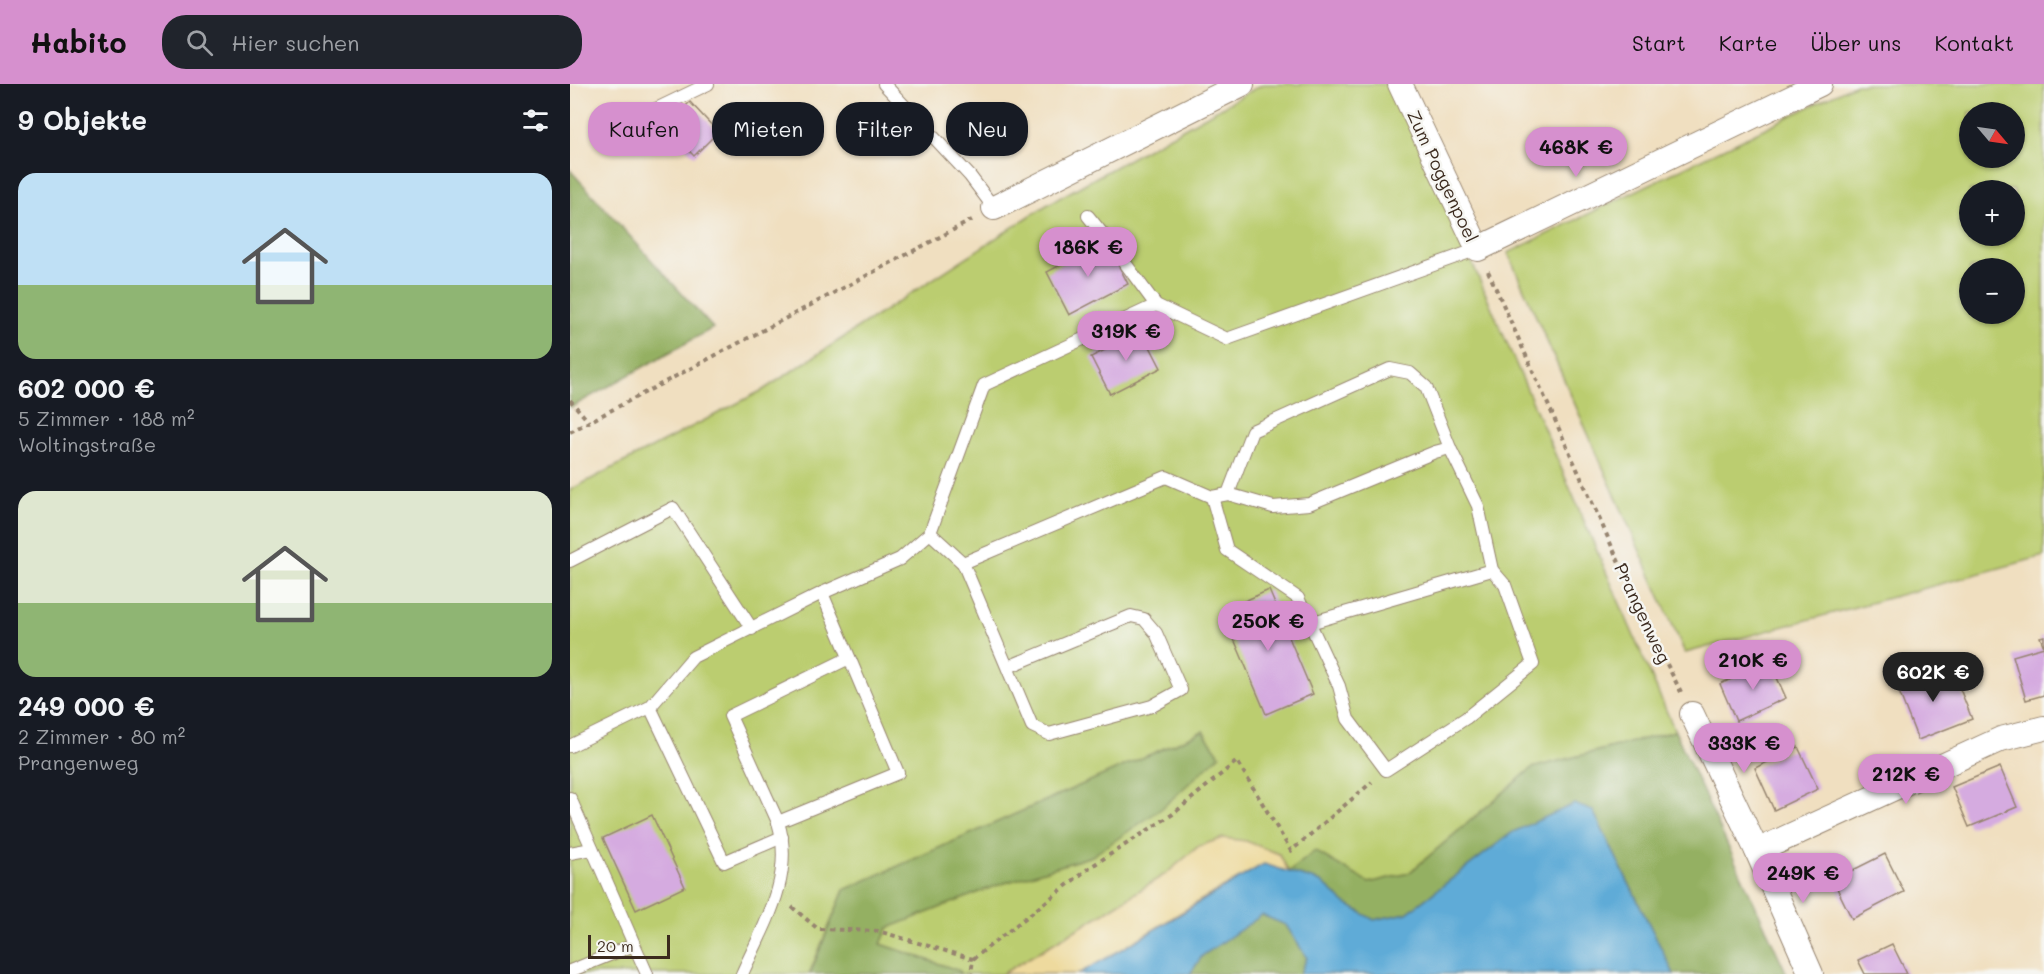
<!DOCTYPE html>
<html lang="de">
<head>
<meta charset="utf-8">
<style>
  :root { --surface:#171b24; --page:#20242c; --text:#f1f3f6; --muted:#9ea1a6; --accent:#d690ce }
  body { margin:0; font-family:Mali,sans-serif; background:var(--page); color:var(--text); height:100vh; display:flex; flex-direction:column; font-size:22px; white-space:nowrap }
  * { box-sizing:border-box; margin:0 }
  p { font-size:20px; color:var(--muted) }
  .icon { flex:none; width:33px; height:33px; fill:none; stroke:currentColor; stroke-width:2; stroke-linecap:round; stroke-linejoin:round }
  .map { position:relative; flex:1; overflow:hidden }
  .details { display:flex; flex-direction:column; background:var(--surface); width:570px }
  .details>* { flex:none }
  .top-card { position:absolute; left:18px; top:18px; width:570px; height:54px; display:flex; gap:12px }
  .needle { width:39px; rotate:119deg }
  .controls { position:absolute; left:1389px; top:18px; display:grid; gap:12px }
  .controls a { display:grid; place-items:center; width:66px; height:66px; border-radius:50%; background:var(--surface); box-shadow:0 2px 4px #0004; font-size:30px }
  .scale { position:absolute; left:18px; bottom:15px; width:82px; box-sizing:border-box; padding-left:6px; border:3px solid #3b2a1e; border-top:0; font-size:16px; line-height:21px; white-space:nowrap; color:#3b2a1e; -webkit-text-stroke:4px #f6f6f2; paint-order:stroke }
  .price { position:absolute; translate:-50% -51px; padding:0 14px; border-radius:21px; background:var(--accent); color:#111; font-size:20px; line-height:39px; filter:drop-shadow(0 2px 3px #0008) }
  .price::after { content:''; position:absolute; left:50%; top:36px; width:18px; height:14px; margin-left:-9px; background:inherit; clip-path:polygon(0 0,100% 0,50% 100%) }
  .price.selected { background:#222; color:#fff }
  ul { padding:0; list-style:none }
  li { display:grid; align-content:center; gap:12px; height:318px; padding:0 18px }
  li span { display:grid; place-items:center; height:186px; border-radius:18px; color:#555 }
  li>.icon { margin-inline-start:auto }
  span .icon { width:108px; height:108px; fill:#fffc; stroke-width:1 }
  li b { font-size:26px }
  h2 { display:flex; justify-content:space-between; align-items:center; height:72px; padding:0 18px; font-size:26px }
  .chip { padding:0 21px; border-radius:24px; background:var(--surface); box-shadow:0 2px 4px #0004; font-size:21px; line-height:54px }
  .chip.selected { background:var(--accent); color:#111 }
  header { display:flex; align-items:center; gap:36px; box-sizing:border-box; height:84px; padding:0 30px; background:var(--accent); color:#111 }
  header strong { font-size:28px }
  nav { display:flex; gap:33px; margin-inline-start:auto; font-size:21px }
  .search { width:420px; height:54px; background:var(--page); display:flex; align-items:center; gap:15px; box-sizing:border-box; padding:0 21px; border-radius:24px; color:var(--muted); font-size:22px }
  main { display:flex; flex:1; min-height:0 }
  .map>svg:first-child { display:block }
  .green { fill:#bbcd70; stroke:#7b7c47; stroke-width:1.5; fill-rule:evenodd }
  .forest { fill:#94b062; stroke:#686d40; stroke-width:1.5 }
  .sand { fill:#eeda9e; stroke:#94825e; stroke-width:1.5 }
  .water { fill:#5eabd7; stroke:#4c6a7a; stroke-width:1.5 }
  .building { fill:#d5abe0 }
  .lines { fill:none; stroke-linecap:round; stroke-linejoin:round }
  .lane-casing { stroke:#96846f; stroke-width:14 }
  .street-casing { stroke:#96846f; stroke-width:26 }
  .path { stroke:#96846f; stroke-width:4; stroke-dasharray:4.5 4.5; stroke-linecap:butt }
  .lane { stroke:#fff; stroke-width:12 }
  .street { stroke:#fff; stroke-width:24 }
  .labels { text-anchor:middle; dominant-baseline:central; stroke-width:5; stroke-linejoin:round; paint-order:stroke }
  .street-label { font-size:18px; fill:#3b2a1e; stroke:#f6f6f2 }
</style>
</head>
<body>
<header>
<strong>Habito</strong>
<div class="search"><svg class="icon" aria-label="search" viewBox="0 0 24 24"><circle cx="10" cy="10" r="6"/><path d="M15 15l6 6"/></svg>Hier suchen</div>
<nav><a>Start</a><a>Karte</a><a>Über uns</a><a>Kontakt</a></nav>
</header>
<main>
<section class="details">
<h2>9 Objekte<svg class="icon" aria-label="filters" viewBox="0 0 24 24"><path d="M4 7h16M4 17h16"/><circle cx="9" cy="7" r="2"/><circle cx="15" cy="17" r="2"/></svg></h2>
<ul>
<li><span style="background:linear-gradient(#bfe0f5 60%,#8fb573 0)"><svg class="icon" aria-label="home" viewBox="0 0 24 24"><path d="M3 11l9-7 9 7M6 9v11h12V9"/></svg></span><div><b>602 000 €</b><p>5 Zimmer · 188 m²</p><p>Woltingstraße</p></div></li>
<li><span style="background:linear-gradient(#dfe7d0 60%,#8fb573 0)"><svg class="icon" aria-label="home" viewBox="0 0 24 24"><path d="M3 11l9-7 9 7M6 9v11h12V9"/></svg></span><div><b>249 000 €</b><p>2 Zimmer · 80 m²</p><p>Prangenweg</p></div></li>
</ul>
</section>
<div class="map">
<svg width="1474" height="890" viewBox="0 0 1474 890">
  <rect width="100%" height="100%" fill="#f6f6f2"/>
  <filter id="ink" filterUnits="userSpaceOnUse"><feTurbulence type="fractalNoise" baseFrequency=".0167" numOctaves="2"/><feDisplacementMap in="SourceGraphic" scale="12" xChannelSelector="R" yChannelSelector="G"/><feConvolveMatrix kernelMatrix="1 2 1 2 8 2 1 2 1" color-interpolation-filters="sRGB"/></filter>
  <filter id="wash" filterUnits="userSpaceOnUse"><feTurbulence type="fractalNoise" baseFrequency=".008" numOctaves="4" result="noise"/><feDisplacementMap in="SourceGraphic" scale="24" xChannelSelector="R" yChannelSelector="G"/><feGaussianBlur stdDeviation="1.35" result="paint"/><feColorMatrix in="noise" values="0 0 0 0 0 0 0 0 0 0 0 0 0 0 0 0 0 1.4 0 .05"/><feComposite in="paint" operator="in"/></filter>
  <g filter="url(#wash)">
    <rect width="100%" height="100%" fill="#f0dfc0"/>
    <!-- green -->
    <g class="green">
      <path d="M693,0H823L904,183L1105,647L962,684L839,789L799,799L745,768L719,788L709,770L629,762L597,789L536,828L432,890H390V887L311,860L318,844L425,802L522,772L649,671L633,647L274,806L239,890H0V406L193,306L475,122Z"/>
      <path d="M1286,0H1474V472L1115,569L938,169ZM1400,28H1444V74H1400ZM1400,106H1444V152H1400ZM1400,184H1444V230H1400Z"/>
    </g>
    <!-- forest -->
    <g class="forest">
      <path d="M0,86L143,244L0,324Z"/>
      <path d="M633,647L650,671L591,725L522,772L425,802L318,844L311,860L390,887V890H240L274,806Z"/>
      <path d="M1105,647L1217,890H1104L1023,727L943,748L837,829L804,836L776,820L751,798L719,788L745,767L799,799L839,789L962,684Z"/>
      <path d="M692,831L716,841L737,874L730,890H620L632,872Z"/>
    </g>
    <!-- sand -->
    <path class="sand" d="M653,754L676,757L709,770L719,788L694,780L631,816L541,872L508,890H432L536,828L597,789L629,762Z"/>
    <!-- water -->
    <path class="water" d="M1004,720L1023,727L1104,890H730L737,874L716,841L692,831L632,872L620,890H508C571,856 631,816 694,780L751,798L776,820L804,836L837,829L943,748Z"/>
    <g id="blocks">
      <!-- building -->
      <g class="building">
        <path d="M120,18L148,48L124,72L95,42Z"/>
        <path d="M536,157L558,200L499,231L477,188Z"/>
        <path d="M572,247L591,284L540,310L521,273Z"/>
        <path d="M699,506L743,610L696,630L652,527Z"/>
        <path d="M1474,552V611L1456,616L1443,572L1474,563L1470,553Z"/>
        <path d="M1200,578L1216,614L1166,637L1150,600Z"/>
        <path d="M1368,584L1374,599L1386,595L1402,635L1348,656L1326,600Z"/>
        <path d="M1228,663L1248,705L1204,726L1185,684Z"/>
        <path d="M1430,683L1447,723L1399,743L1382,703Z"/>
        <path d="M82,731L115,803L66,826L33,754Z"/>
        <path d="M1315,770L1334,808L1282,835L1263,796Z"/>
        <path d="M1322,860L1337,890H1295L1288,876Z"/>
      </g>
    </g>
  </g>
  <g filter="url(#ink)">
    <use href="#blocks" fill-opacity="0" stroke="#96846f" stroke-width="1.5"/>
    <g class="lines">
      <defs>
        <g id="lane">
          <path d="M314,0L400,92L424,124"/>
          <path d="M84,26L138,0"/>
          <path d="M518,132L544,164L586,221"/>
          <path d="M880,364L908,422L922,486"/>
          <path d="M642,413L657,466L728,514L769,602L778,635L816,686L896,634L963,580L935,501L922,486L740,539"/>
          <path d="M360,449L393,479L462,642L479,650L582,622L611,606L586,549L574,535L561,532L438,583"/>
          <path d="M0,477L103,424L182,545"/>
          <path d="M393,479L596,393L642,413L658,410L703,423L739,420L865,368L880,364L856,303L840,289L820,285L682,347L658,410"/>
          <path d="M80,623L154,778L212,753"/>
          <path d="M0,662L80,623L123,573L252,509L330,475L360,449L414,301L586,221L657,255L908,165"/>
          <path d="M0,714L77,890"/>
          <path d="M208,738L328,689L252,509"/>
          <path d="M0,769L22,765"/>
          <path d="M0,887L64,861"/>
          <path d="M172,890C194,841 225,793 208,738L160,632L279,574"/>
        </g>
        <g id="street">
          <path d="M830,0L908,165L1250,0"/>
          <path d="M424,124L672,0"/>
          <path d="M1122,630L1187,767L1241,890"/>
          <path d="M1187,767L1431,655L1474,644"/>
        </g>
      </defs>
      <!-- lane casing -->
      <use href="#lane" class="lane-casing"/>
      <!-- street casing -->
      <use href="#street" class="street-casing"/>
      <!-- path -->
      <g class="path">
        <path d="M918,187L1079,545L1111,608"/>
        <path d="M0,316L19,338"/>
        <path d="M0,348L402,136"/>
        <path d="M222,823L248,845L308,847L403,875L401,890"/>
        <path d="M403,875L519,784L603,730L667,677L721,767L802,698"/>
      </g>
      <!-- lane -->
      <use href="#lane" class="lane"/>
      <!-- street -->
      <use href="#street" class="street"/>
    </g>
  </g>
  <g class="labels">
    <!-- street labels -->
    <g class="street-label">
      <text transform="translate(873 92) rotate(65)">Zum Poggenpoel</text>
      <text transform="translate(1073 529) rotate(65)">Prangenweg</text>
    </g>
  </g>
</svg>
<div class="controls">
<a><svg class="needle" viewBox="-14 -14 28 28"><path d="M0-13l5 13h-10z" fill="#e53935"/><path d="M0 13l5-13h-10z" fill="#9ea1a6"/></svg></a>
<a>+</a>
<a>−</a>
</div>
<div class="scale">20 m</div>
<b class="price" style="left:1006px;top:94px">468K €</b>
<b class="price" style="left:518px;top:194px">186K €</b>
<b class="price" style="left:556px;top:278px">319K €</b>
<b class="price" style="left:698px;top:568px">250K €</b>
<b class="price" style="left:1183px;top:607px">210K €</b>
<b class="price selected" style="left:1363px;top:619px">602K €</b>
<b class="price" style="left:1174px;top:690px">333K €</b>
<b class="price" style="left:1336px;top:721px">212K €</b>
<b class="price" style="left:1233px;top:820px">249K €</b>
<div class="top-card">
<a class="chip selected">Kaufen</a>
<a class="chip">Mieten</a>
<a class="chip">Filter</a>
<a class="chip">Neu</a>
</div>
</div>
</main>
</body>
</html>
